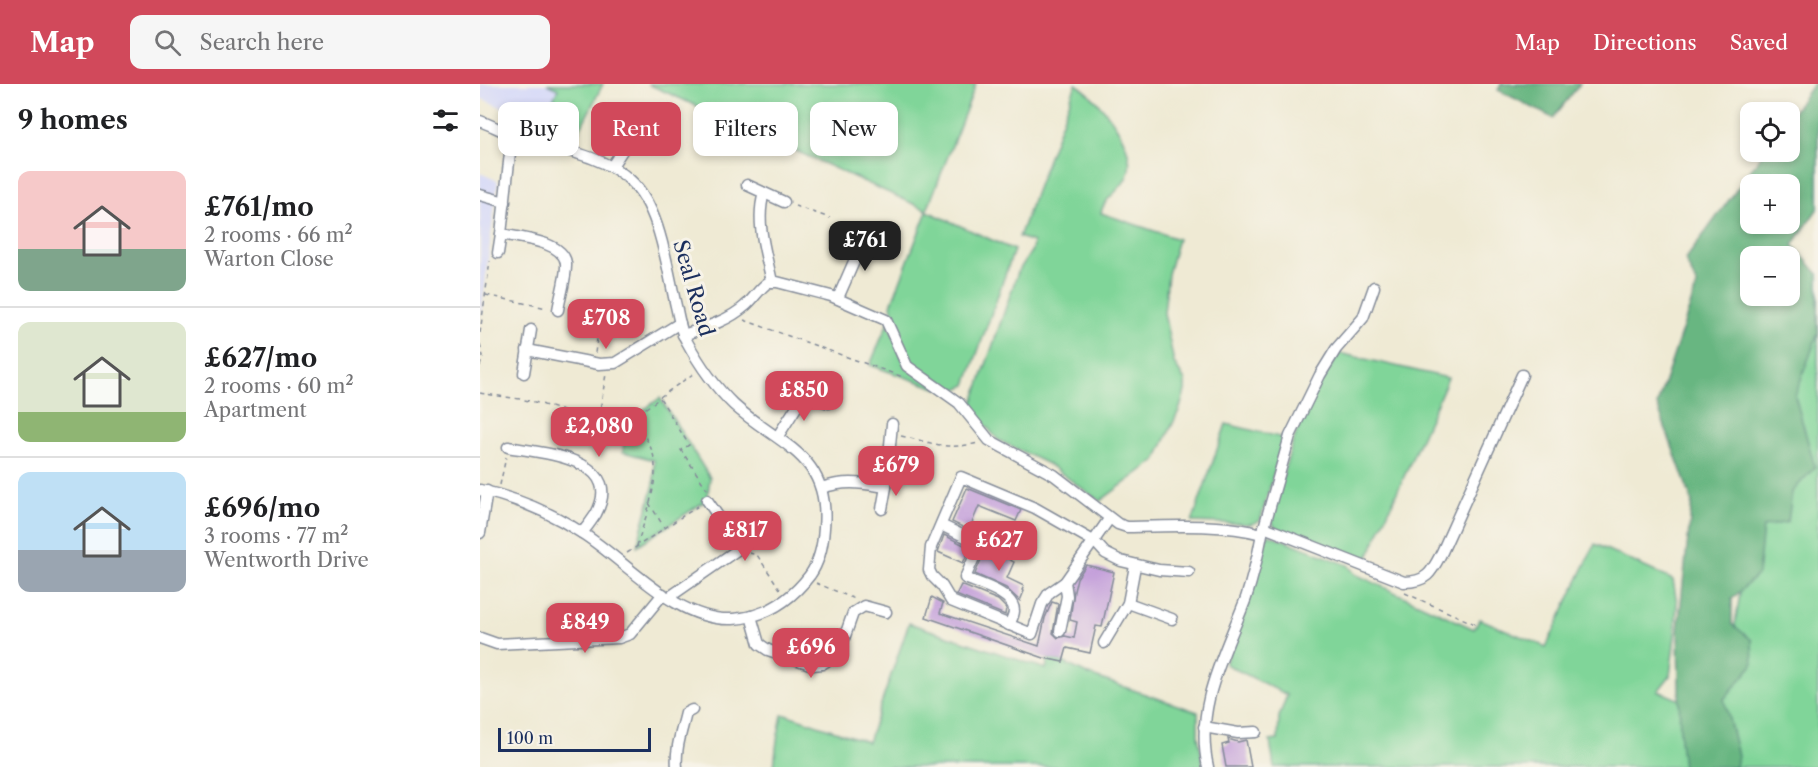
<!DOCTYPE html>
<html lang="en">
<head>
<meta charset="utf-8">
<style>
  :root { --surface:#fff; --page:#f6f6f6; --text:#202124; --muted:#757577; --line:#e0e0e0; --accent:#d1495b }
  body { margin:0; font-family:"Libre Caslon Text",serif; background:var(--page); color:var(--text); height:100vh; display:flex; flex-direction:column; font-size:22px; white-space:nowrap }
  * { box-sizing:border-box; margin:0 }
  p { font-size:20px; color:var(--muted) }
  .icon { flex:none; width:33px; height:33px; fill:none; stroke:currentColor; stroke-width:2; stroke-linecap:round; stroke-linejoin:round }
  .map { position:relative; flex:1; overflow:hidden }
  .side { display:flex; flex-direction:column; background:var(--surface); width:480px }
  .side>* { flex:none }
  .guide { position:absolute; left:18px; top:18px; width:570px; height:54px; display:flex; gap:12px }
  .buttons { position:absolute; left:1260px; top:18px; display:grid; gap:12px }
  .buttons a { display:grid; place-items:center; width:60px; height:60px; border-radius:12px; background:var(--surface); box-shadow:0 3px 9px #0003; font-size:30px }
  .scale { position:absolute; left:18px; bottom:15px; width:153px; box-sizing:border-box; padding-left:6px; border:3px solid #1b2f5e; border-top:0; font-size:16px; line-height:21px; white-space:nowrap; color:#1b2f5e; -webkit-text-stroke:4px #f7f3e8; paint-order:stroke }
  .price { position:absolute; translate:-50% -51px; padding:0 14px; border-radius:12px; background:var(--accent); color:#fff; font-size:20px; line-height:39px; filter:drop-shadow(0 2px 3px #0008) }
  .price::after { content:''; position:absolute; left:50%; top:36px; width:18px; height:14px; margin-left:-9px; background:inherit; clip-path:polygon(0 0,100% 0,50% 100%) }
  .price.current { background:#222; color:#fff }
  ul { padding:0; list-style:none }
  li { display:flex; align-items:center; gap:18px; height:150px; padding:0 18px }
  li+li { border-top:2px solid var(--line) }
  li span { display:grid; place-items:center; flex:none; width:168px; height:120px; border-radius:12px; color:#555 }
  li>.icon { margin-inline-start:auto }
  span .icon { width:72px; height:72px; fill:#fffc; stroke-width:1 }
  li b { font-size:26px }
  h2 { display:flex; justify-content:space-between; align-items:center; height:72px; padding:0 18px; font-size:26px }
  .tag { padding:0 21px; border-radius:12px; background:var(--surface); box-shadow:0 3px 9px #0003; font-size:21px; line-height:54px }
  .tag.current { background:var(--accent); color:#fff }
  header { display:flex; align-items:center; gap:36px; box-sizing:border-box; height:84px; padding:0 30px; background:var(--accent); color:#fff }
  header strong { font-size:28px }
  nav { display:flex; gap:33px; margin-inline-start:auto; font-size:21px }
  .search { width:420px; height:54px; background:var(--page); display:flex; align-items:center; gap:15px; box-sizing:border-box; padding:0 21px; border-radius:12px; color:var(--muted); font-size:22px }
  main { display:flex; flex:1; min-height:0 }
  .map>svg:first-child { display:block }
  .built { fill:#d4d8f9 }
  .green { fill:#80d599; stroke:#4e827c; stroke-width:1.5 }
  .forest { fill:#68b681; stroke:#427270; stroke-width:1.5; fill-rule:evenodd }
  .building { fill:#bf98d9 }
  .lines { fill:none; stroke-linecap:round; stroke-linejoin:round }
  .minor-casing { stroke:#858c99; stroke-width:13 }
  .path { stroke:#858c99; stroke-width:1.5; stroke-dasharray:4.5 4.5; stroke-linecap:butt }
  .minor { stroke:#fff; stroke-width:10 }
  .labels { text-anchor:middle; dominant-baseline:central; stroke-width:6; stroke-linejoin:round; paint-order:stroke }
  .street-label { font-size:21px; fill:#1b2f5e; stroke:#f7f3e8 }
</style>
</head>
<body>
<header>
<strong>Map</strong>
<div class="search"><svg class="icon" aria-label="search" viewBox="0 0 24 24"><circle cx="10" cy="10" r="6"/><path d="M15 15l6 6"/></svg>Search here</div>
<nav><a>Map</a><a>Directions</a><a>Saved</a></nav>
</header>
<main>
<section class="side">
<h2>9 homes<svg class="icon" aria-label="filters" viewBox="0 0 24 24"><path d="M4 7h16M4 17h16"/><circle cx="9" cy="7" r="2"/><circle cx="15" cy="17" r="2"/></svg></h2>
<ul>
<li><span style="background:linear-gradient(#f6c9c9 65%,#7fa58c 0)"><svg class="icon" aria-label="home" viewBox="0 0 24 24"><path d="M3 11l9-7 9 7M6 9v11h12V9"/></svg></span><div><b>£761/mo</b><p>2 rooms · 66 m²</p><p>Warton Close</p></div></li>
<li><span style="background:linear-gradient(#dfe7d0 75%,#8fb573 0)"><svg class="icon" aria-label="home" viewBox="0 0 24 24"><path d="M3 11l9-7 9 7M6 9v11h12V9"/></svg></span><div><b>£627/mo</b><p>2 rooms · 60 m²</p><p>Apartment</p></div></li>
<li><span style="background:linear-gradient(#bfe0f5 65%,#9aa5b1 0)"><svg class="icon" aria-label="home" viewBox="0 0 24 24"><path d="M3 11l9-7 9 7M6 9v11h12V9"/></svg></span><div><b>£696/mo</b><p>3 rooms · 77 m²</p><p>Wentworth Drive</p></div></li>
</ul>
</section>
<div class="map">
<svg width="1338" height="683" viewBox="0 0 1338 683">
  <rect width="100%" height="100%" fill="#f7f3e8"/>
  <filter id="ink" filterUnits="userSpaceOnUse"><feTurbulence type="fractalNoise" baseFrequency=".0167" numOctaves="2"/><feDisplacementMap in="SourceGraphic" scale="12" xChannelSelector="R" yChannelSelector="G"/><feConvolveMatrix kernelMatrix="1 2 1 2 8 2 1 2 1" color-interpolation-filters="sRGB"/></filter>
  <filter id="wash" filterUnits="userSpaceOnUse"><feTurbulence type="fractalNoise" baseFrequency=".008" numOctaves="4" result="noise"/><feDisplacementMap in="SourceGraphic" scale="24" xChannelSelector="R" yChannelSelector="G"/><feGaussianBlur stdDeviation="1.35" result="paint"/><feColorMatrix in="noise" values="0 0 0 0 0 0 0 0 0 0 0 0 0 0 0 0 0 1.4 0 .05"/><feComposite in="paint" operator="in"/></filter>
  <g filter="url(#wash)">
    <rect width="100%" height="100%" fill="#efead4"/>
    <!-- built -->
    <g class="built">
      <path d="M0,0H123L95,55L0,14Z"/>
      <path d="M0,89L18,97L0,238Z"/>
    </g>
    <!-- green -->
    <g class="green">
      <path d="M67,0H123L95,55L62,41L78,5Z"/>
      <path d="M168,0H496L447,126Z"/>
      <path d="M596,0C620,15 663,67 645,96C639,108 623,115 621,129L698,155L688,190L684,229L694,279L705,297V307L700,324L676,376L620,417L568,380L518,356L491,324L538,188L552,166L553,158L539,153Z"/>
      <path d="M447,127L534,166L486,301L476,306L436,283L428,273L422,260L411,221Z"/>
      <path d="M1338,207V683H1252L1240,617L1253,553L1266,472Z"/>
      <path d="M408,238L423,275L459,305L390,281Z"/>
      <path d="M859,269L968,294L885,480L795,443L792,438C801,398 810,358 828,321C837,303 849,286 859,269Z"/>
      <path d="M180,314L230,394L227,416L157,462L174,400V376L143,368L146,334H152Z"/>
      <path d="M746,340L804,354L782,431L780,437L771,440L712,438Z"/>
      <path d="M788,450L868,481L875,490L994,545L1000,535L1066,563L1115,460L1193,496L1197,519L1195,552L1190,592L1178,607L1222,625L1210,683H794L790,657L798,656L799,633L807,611L745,580L767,522Z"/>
      <path d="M429,539L566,585L568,575L583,578L609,591L718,628V652L724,683H294L297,656L302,631H308L388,658Z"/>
    </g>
    <!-- forest -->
    <g class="forest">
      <path d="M1021,0H1100L1073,34L1018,6Z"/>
      <path d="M1333,0H1338V124L1313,161L1338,190V249L1315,312L1335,383L1312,408L1308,438L1283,443L1278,490L1252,515V540L1272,556L1273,581L1244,615L1258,671L1256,683H1203L1200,656L1198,546L1212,417L1177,321L1217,201L1205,176L1284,68H1310V32ZM1270,100H1310V140H1270ZM1270,172H1310V212H1270Z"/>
    </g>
    <g id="blocks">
      <!-- building -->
      <g class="building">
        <path d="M487,404L541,426L536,437L499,422L489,446L472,438Z"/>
        <path d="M464,451L490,464L483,479L458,468Z"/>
        <path d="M506,464L534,478L527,494L544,502L542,506L544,507L540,517L526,504L495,490Z"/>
        <path d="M606,481L634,488L622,543L616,542L610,569L587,564L583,578L564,574L446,533L452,513L463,519L460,529L559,562L565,534L572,518L578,520L573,549L578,554L585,552L594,554L597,538L590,536L594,507L597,494Z"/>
        <path d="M481,501L518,516L526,524L525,531L476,511Z"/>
        <path d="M748,655L758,658L766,656L771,683H746L742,661L749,659Z"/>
      </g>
    </g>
  </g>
  <g filter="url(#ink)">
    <use href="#blocks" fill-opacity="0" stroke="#858c99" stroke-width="1.5"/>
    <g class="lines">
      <defs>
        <g id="minor">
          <path d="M0,37C11,41 22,47 33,51C69,64 121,69 150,96C180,122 187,184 196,222C199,234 200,246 206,256C219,280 234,302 254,321C298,361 351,370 344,444C343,460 340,477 330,491C311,516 285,533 253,535C196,538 148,478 102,449C72,429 36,414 0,406"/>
          <path d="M32,51L21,150C39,154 83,157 86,179C87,191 80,213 78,226"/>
          <path d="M132,82L157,44L164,47"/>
          <path d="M267,101L304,118"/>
          <path d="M284,109C275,138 286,169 292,198"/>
          <path d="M0,111L25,118"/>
          <path d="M374,145L399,156"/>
          <path d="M18,169L21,150"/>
          <path d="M358,214L386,150"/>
          <path d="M203,251C224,244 248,237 265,222C274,215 279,204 289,198H297L351,212L406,236L427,282L479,319L509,356L574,391L638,440L647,443C688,442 743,439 782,450C778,471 773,493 766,514C745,570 714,622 728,683"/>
          <path d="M47,266L119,280L135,279L200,239"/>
          <path d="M44,289L51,246"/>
          <path d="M298,352L324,311L349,319"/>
          <path d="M28,363C61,369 146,374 116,430C112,436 107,443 102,449"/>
          <path d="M341,404C366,396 380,399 406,403L412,340"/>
          <path d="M402,425L406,403"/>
          <path d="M629,435L585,498L569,509L562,520L552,550L471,517L462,502L452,492L449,486L451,463L481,393L555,424L615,458L625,469L641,477L679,486L709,488"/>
          <path d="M461,441L500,460L485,494C499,500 534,509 534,527C534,531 531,537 529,541"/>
          <path d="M784,443L924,498C948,498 952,487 962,468L1042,291"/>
          <path d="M783,447L810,352L840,291L856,265L883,234L894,203"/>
          <path d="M0,449L7,407"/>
          <path d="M188,514L260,464L227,416"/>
          <path d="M648,519L692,535"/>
          <path d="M271,532L279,560L288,566L333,581L342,580L359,569L373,529L384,522L406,528"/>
          <path d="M580,547L587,512L585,498"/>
          <path d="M0,554L17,560L139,554L150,550L183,510"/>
          <path d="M624,559L648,519L655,482"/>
          <path d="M724,643L758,649L776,648"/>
          <path d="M197,683C195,665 202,646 206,629L212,626"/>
        </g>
      </defs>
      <!-- minor casing -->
      <use href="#minor" class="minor-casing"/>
      <!-- path -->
      <g class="path">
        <path d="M315,122L350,134"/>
        <path d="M6,211L67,224"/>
        <path d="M89,228L120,233L115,269"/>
        <path d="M264,236L423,293"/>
        <path d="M0,249L10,177"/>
        <path d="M0,261L3,272L0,282"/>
        <path d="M0,309C21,313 44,314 64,321C92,330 122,338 151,334"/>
        <path d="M180,313L213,290"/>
        <path d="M119,332L126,290"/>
        <path d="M421,352C452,358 464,367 498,359"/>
        <path d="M20,401L26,373"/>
        <path d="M169,419L184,443"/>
        <path d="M157,462C164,436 181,396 173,370C169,357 160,345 152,334L180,314L209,361L201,366L227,405"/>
        <path d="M147,469L218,422"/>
        <path d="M269,469L277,471L300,505"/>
        <path d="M336,499L375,515"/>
        <path d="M925,509L997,541"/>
      </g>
      <!-- minor -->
      <use href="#minor" class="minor"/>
    </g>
  </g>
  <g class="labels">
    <!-- street labels -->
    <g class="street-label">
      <text transform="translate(214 204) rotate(74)">Seal Road</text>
    </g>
  </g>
</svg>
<div class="buttons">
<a><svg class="icon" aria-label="locate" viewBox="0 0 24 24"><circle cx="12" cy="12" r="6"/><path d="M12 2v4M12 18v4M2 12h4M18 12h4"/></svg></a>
<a>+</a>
<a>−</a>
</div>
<div class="scale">100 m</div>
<b class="price current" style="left:385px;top:188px">£761</b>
<b class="price" style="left:126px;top:266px">£708</b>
<b class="price" style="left:324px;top:338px">£850</b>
<b class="price" style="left:119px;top:374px">£2,080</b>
<b class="price" style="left:416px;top:413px">£679</b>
<b class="price" style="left:265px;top:478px">£817</b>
<b class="price" style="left:519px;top:488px">£627</b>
<b class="price" style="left:105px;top:570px">£849</b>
<b class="price" style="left:331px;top:595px">£696</b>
<div class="guide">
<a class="tag">Buy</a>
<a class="tag current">Rent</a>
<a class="tag">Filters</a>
<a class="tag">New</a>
</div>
</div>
</main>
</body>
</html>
